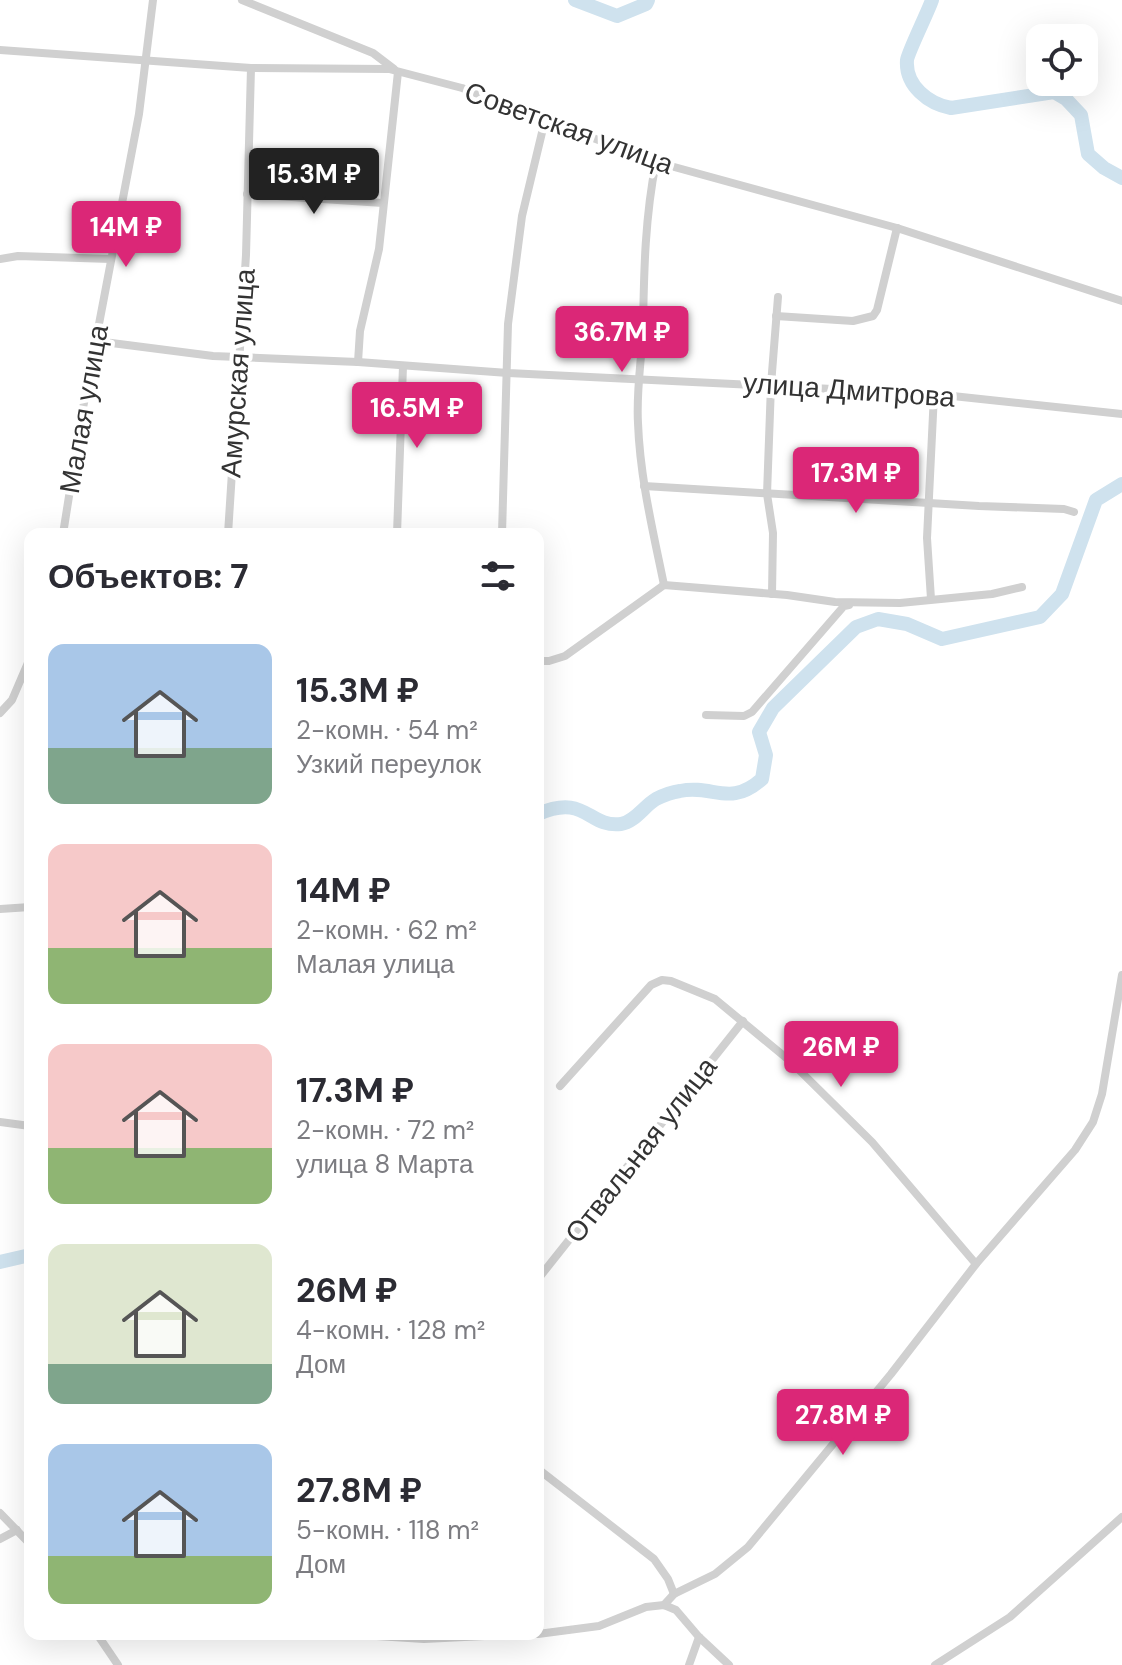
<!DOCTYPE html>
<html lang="ru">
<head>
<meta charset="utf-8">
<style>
  :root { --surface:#fff; --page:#f7f7f7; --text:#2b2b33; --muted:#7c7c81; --accent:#db2777 }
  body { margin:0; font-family:"DM Sans",sans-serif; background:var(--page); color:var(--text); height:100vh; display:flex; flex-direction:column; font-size:30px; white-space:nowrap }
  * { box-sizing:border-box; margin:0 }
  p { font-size:26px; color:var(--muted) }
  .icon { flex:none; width:44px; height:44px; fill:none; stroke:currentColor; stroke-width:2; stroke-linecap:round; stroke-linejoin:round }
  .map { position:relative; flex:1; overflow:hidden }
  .sheet { position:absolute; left:24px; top:528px; width:520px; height:1112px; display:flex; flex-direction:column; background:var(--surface); border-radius:16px; box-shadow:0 8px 32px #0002 }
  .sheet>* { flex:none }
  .controls { position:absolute; left:1026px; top:24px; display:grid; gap:16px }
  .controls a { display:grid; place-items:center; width:72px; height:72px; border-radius:16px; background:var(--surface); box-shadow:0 8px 32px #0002; font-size:40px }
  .price { position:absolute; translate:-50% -68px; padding:0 18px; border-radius:8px; background:var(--accent); color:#fff; font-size:26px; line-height:52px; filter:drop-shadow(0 2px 4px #0008) }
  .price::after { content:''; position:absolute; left:50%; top:48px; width:24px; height:18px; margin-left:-12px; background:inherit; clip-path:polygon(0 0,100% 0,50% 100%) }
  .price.current { background:#222; color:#fff }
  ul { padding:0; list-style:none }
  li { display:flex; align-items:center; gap:24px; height:200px; padding:0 24px }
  li span { display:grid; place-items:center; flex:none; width:224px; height:160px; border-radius:16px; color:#555 }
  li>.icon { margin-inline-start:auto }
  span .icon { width:96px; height:96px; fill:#fffc; stroke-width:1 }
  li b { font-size:34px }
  h2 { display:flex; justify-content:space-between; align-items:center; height:96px; padding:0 24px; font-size:34px }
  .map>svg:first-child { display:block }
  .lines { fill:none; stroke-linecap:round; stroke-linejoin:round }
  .river { stroke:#cfe2ee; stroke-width:14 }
  .minor { stroke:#d0d0d0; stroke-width:8 }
  .labels { text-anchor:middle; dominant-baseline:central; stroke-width:8; stroke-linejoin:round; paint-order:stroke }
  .street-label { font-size:28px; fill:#333; stroke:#fff }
</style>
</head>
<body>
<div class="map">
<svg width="1122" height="1665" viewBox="0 0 1122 1665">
  <rect width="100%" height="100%" fill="#fff"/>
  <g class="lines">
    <!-- river -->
    <g class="river">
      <path d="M575,0L617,16L646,4L648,0"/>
      <path d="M932,0C928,12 908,52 907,60C905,86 929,104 951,108L1054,92L1066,99L1081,115L1088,154L1104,168L1122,178"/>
      <path d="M538,814C586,793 588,828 621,824C635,822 644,806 656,799C662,796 673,792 680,791C714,784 729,808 762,779L766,755L759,732L773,708L856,627L878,619L907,624L942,639L1040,617L1062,594L1096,500L1122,484"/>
      <path d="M0,1262L30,1255"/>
    </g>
    <!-- minor -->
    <g class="minor">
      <path d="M242,0L373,53L394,69"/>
      <path d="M0,50L251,68L389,69L462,88L656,162L897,228L1122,301"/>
      <path d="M656,162C645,217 644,270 643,326C642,358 636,390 638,423C640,478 653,531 664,585"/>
      <path d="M247,194L383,203"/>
      <path d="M0,259L18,256L111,259"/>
      <path d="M776,316L853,321L873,316L877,310L897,228"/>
      <path d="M96,341L213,356L358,362L508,373L934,394L1122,414"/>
      <path d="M358,362L360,331L379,249L398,72"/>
      <path d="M644,486L979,506L1064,509L1074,512"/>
      <path d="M63,534L83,408L139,114L153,0"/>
      <path d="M228,534L246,255L251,68"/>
      <path d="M397,534L403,366"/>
      <path d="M502,534L508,324L522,216L545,120"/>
      <path d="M772,594L773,533L767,494L771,385L778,297"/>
      <path d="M931,599L927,538L934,394"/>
      <path d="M538,661H549L565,656L664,585L787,595L835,602L900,603L992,594L1022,587"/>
      <path d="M0,713L12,700L30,658"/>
      <path d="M706,715L744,716L752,712L844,606L849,605"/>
      <path d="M0,909L30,907"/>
      <path d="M560,1086L651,985L662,980L671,981L715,999L790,1061L872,1142L976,1264"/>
      <path d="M0,1122L30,1126"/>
      <path d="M538,1279L743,1021"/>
      <path d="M538,1469L654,1559L668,1579L674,1594"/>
      <path d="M0,1513L30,1544"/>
      <path d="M0,1539L17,1530"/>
      <path d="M664,1605L674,1594L715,1574L748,1547L891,1374L976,1264L1075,1150L1093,1122L1102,1094L1122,975"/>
      <path d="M97,1634L118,1665"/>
      <path d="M345,1634L424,1639L528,1634"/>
      <path d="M538,1634L599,1626L646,1607L664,1605L676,1610L699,1637L729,1665"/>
      <path d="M689,1665L699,1637"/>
      <path d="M935,1665L1010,1617L1122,1517"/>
    </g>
  </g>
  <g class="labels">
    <!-- street labels -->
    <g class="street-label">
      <text transform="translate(569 128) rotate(20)">Советская улица</text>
      <text transform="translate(238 373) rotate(-86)">Амурская улица</text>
      <text transform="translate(849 390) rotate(4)">улица Дмитрова</text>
      <text transform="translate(84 409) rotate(-80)">Малая улица</text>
      <text transform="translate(641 1150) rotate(-52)">Отвальная улица</text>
    </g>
  </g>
</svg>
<div class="controls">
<a><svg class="icon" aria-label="locate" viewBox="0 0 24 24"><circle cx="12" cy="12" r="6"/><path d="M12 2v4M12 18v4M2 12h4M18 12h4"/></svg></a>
</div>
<b class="price current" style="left:314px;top:216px">15.3M ₽</b>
<b class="price" style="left:126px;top:269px">14M ₽</b>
<b class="price" style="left:622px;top:374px">36.7M ₽</b>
<b class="price" style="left:417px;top:450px">16.5M ₽</b>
<b class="price" style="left:856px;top:515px">17.3M ₽</b>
<b class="price" style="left:841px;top:1089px">26M ₽</b>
<b class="price" style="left:843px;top:1457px">27.8M ₽</b>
<section class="sheet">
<h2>Объектов: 7<svg class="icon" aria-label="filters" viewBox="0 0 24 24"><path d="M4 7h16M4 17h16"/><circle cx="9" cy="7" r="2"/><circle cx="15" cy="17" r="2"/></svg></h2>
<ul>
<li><span style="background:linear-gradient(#a9c7e8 65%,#7fa58c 0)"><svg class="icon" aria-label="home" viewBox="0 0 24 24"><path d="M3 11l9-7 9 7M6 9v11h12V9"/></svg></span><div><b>15.3M ₽</b><p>2-комн. · 54 m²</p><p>Узкий переулок</p></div></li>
<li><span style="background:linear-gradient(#f6c9c9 65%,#8fb573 0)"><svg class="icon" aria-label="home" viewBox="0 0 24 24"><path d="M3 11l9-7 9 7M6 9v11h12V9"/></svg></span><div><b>14M ₽</b><p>2-комн. · 62 m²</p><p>Малая улица</p></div></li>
<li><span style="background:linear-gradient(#f6c9c9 65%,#8fb573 0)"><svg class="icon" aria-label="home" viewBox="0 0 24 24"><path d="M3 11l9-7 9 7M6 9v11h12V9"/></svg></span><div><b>17.3M ₽</b><p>2-комн. · 72 m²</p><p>улица 8 Марта</p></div></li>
<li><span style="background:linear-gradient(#dfe7d0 75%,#7fa58c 0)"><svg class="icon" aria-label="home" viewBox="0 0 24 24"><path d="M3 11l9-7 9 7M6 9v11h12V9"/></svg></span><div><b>26M ₽</b><p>4-комн. · 128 m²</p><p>Дом</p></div></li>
<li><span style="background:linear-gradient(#a9c7e8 70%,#8fb573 0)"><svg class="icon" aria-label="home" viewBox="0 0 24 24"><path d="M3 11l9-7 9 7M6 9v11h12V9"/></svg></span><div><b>27.8M ₽</b><p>5-комн. · 118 m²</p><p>Дом</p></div></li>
</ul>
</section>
</div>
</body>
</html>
